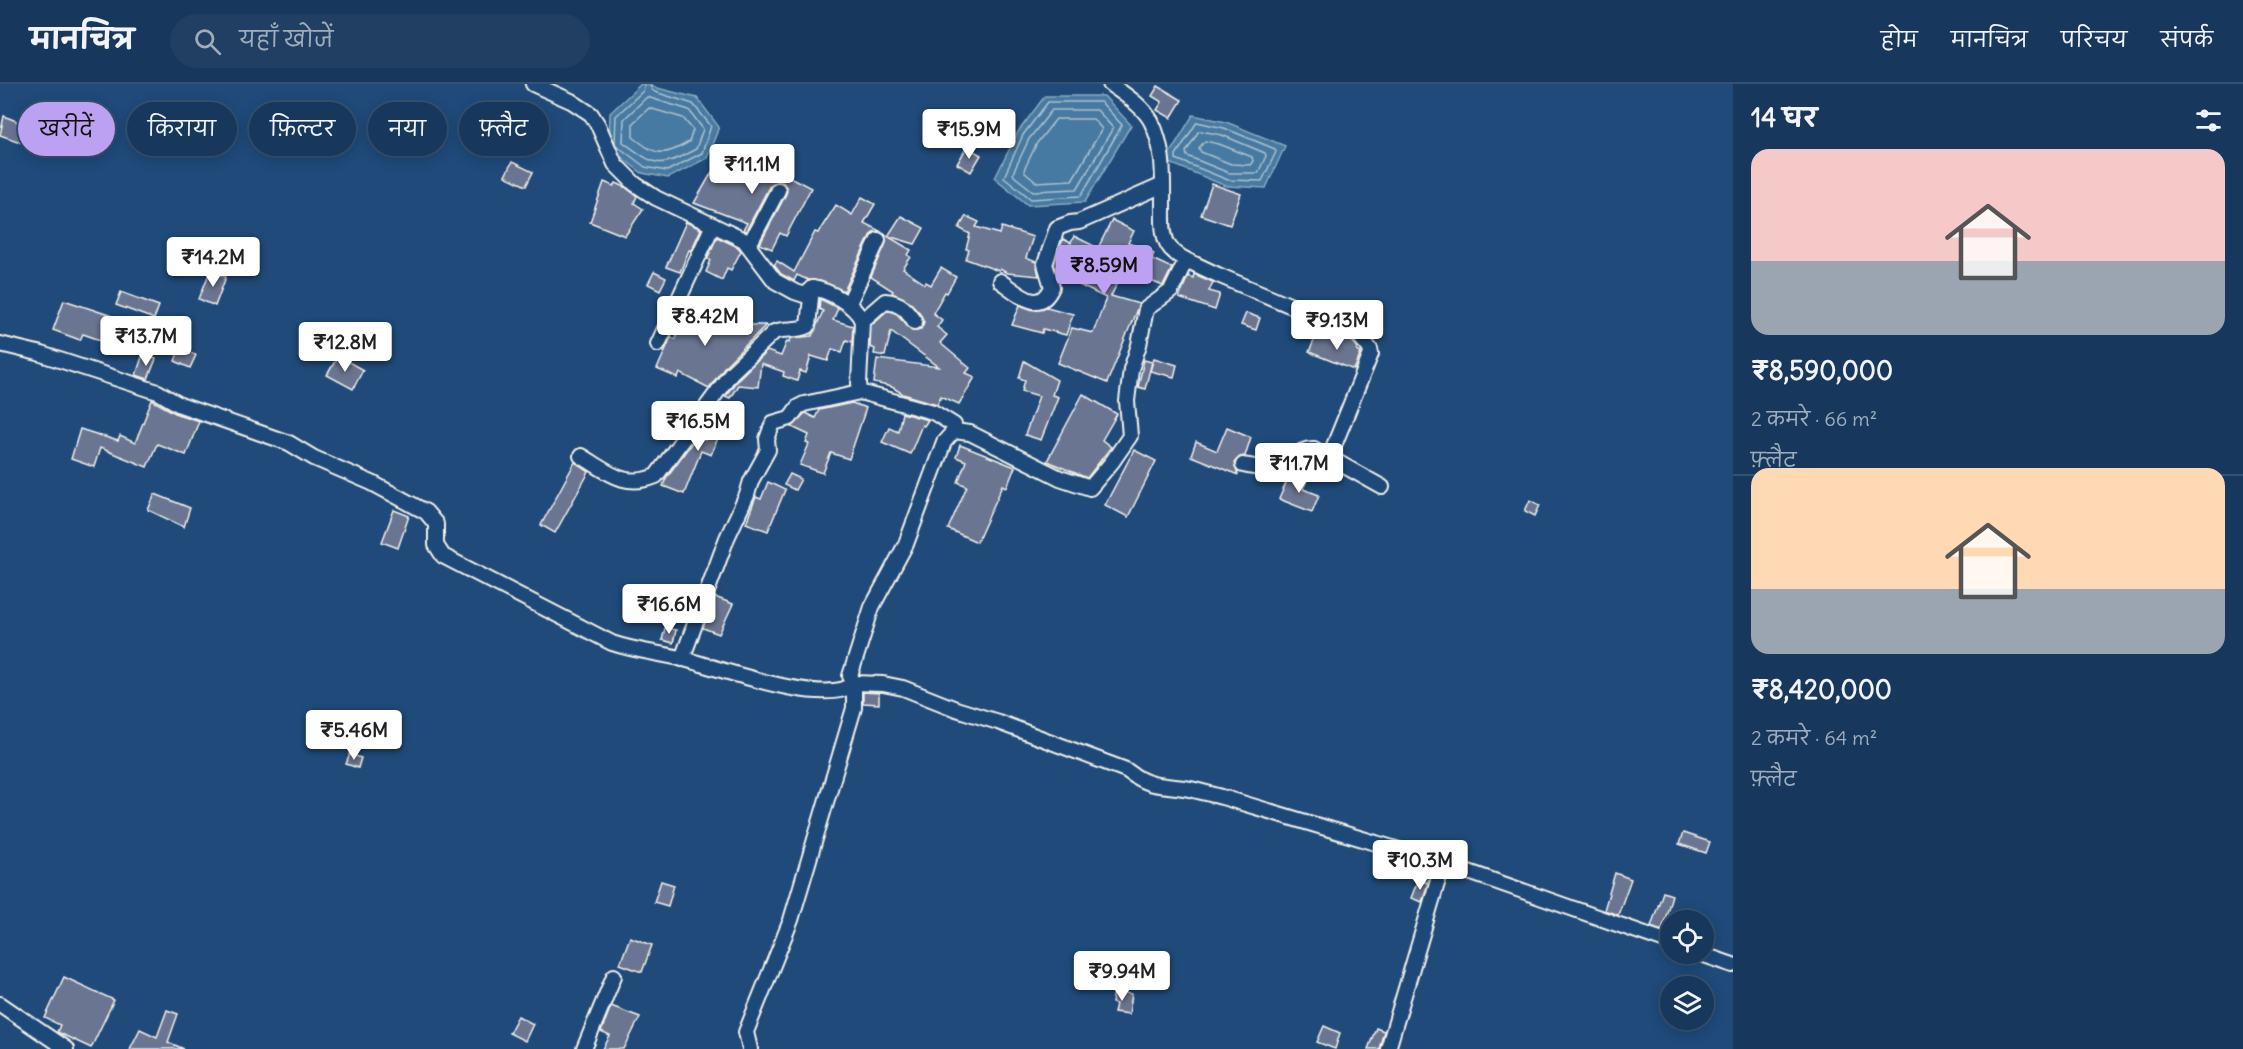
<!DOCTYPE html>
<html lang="hi">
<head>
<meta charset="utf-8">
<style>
  :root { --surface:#17385c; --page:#203f62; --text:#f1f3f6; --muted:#9eacbb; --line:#365272; --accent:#bca0f2 }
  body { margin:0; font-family:Delius,"Playpen Sans Deva",sans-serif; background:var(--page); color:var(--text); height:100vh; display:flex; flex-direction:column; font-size:22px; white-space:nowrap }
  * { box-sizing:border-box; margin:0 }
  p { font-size:20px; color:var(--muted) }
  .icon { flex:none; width:33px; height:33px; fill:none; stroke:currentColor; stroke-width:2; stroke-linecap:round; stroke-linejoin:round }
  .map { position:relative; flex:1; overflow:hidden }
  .side { display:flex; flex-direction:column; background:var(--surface); width:510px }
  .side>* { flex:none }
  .hud { position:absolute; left:18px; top:18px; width:570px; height:54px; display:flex; gap:12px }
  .controls { position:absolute; left:1660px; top:826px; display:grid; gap:12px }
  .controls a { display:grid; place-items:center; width:54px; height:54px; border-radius:50%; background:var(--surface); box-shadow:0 3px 15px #0003,0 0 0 2px var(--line); font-size:30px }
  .price { position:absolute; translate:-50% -51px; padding:0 14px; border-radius:6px; background:#fff; color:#222; font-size:20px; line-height:39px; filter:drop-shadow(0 2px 3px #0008) }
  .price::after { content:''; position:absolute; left:50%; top:36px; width:18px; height:14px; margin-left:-9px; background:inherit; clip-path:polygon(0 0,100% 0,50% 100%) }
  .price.selected { background:var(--accent); color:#111 }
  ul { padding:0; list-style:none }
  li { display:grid; align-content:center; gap:12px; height:318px; padding:0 18px }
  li+li { border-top:2px solid var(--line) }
  li span { display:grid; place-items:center; height:186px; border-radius:18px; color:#555 }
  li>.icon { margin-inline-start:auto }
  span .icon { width:108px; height:108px; fill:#fffc; stroke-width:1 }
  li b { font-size:26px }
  h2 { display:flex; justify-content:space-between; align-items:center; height:72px; padding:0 18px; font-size:26px }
  .chip { padding:0 21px; border-radius:27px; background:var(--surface); box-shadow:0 3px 15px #0003,0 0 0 2px var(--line); font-size:21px; line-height:54px }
  .chip.selected { background:var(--accent); color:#111 }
  header { display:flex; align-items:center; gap:36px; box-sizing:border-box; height:84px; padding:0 30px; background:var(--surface); border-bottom:2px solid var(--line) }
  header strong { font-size:28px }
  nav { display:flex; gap:33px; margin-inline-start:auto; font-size:21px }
  .search { width:420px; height:54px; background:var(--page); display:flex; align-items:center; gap:15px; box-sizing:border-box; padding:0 21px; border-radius:33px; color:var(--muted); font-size:22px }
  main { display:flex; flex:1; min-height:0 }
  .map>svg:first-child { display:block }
  .water { fill:#467aa3; stroke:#8caabf; stroke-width:1.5 }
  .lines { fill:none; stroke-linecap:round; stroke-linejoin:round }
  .shore { stroke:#aec1cc; stroke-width:1.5 }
  .building { fill:#6b7691; stroke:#f4f1e8; stroke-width:1.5 }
  .minor-casing { stroke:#f4f1e8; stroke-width:18 }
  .minor { stroke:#1f4a7a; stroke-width:14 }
</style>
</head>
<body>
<header>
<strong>मानचित्र</strong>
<div class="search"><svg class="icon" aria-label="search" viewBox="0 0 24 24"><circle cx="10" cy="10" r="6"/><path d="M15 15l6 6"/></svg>यहाँ खोजें</div>
<nav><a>होम</a><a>मानचित्र</a><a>परिचय</a><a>संपर्क</a></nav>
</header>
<main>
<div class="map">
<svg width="1733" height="965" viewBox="0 0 1733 965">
  <rect width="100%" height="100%" fill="#1f4a7a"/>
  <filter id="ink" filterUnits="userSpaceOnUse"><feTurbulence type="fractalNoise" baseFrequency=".0167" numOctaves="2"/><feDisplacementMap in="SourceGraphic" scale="12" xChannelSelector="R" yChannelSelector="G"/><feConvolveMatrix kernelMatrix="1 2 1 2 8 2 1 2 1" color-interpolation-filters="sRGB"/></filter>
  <g filter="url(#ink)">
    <!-- water -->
    <g class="water">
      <path d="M641,0L697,14L719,43L707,74L668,94L642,89L609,64L610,29Z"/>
      <path d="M1045,12H1104L1131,41L1085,118L1028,121L995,94L1018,48Z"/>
      <path d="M1193,31L1226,38L1285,62L1266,104L1226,102L1165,77Z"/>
    </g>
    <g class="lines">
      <!-- shore -->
      <g class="shore">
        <path d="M647,13L689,26L703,45L696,65C658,85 657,83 623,58L624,35Z"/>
        <path d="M1048,18H1101L1122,41L1081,112L1031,115L1004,93L1023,51Z"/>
        <path d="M649,24L683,34L693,46L689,58C662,73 657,72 633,53V39Z"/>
        <path d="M1052,26H1097L1113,44L1077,105L1033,107L1014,92L1013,89L1029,55Z"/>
        <path d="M1056,35H1093L1102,45L1072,96L1036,98L1025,89L1024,86L1037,59Z"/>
        <path d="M1197,38L1224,44L1275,65L1276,68L1262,97L1228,96L1176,75V71Z"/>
        <path d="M1201,47L1222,51L1265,69L1266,72L1258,89H1229L1187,72L1186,68L1198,48Z"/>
        <path d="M1205,57L1219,60L1252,73L1253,77L1250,81L1231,80L1201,68L1199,64Z"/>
        <path d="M615,59L616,32L643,7L645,0"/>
        <path d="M616,61L645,83L667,87L702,69L711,42L693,20L655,8L651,5V0"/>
      </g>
    </g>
    <!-- building -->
    <g class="building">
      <path d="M1158,2L1182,16L1171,34L1157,26L1162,18L1152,12Z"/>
      <path d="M4,32L38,46L32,62L0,51Z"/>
      <path d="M967,63L981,71L971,88L957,80Z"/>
      <path d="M723,69L737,74V76L773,85V84L811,104L786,152L780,149L772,165L760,160L786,110L787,105L783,98L777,97L770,101L746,147L743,146L747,139L694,119L712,88L718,91Z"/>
      <path d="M512,78L533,88L526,102L505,92Z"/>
      <path d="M604,98L614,102L616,99L625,103L637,112L634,119L643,125L625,152L590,138Z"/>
      <path d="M1212,100L1241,110L1230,141L1201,131Z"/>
      <path d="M862,113L875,120L864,139L880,147L873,148L870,152L844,207L820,197L808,196L797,191L794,197L781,190L774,181L777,177L794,188L815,148L818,149L836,121L852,131Z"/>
      <path d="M901,132L924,144L915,160L888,152Z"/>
      <path d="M966,132L979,138L976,143L1000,150L1002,143L1033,153L1026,174L1036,178L1039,192L1007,189L1000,185L999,187L966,175L969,166L966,165L970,150L959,144Z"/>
      <path d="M1112,136L1134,147L1128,159L1154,169L1152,175L1172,184L1163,202L1124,186L1111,212L1139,220L1107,299L1058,279L1072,244L1093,249L1106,214L1073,198L1058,193L1054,180L1063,155L1071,159L1074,152L1098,164Z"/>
      <path d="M686,138L701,145L691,167L689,166L680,188L666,183Z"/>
      <path d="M884,150L911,166L908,171L911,173L903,185L925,200L926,198L931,201L941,184L956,193L947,209L945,208L933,229L942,236L937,243L947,251L940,259L970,284L966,289L975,293L959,320L941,312L937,320L903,310L892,303L874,299L877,275L939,283L891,247L885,272L874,270L875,265L870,263L871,241L888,226L897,230L912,246L921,245L924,238L920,229L909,217L892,209L893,207L871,193L886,159Z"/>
      <path d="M717,153L738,163L741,167L731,186L727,184L722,196L706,188L711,176L707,175Z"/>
      <path d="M210,187L226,193L215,222L199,215Z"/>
      <path d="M654,188L666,194L660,206L648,200Z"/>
      <path d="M1194,190L1213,198L1209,207L1220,210L1215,226L1179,214L1188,192L1193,194Z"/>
      <path d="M121,208L159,222L154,235L116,221Z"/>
      <path d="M820,215L838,224L833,236L853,242L852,258L846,256L842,268L832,265L828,277L811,272L806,289L800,287L797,297L783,292L784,288L761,280L758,303L738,301L730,314L725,312L738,295L767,267L781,272L787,257L790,258L791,254L812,252L823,227L819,225Z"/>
      <path d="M64,216L112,232L103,257L83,250L80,256L53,246Z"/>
      <path d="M1020,221L1033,226L1047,223L1073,230L1066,251L1043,245L1042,249L1012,241Z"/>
      <path d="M688,223L730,241H766L725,282L709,304L680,289L678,294L657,285L671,253L675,255Z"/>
      <path d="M1246,229L1260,234L1256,246L1241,241Z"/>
      <path d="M1317,250L1332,256L1334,250L1352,257L1358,264L1357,267L1361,269L1354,286L1309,268Z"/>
      <path d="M180,263L196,271L190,284L175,277Z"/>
      <path d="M143,270L156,275L148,295L136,291Z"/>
      <path d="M338,272L363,286L353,305L327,291Z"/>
      <path d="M1154,274L1177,281L1174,293L1150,287Z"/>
      <path d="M1144,276L1152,278L1145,305L1138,303Z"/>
      <path d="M1024,277L1057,296L1052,311L1058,313L1041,356L1025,351L1039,312L1022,307L1025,296L1019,294Z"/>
      <path d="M1083,310L1117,330L1102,356L1111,363L1087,394L1047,377Z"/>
      <path d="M152,316L177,330L199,337L186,371L157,360L147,383L100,364L94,383L71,375L80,345L118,357L120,352L135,359Z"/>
      <path d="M852,319L866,324L849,375L831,369L823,389L800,381L809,360L806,359L809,351L792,343L805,329L815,334L819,326Z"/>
      <path d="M723,320L738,328L729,344L723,342L711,371L701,367L684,410L663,402L666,394L696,353L705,356Z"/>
      <path d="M902,329L928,336L924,342L922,341L910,370L882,358L889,343L898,347Z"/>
      <path d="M1227,343L1251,353L1245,372L1240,373L1234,379L1238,391L1191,372L1196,358L1217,367Z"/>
      <path d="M960,361L1015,383L1007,403L1003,401L977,458L948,445L967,402L958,398L966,377L956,373Z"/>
      <path d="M1134,366L1156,377L1128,433L1105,421Z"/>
      <path d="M575,378L589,388L555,449L541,441Z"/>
      <path d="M790,390L801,395L795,406L784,401Z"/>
      <path d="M1290,390L1307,397L1303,405L1319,411L1312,428L1279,415Z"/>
      <path d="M768,398L785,406L768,447L746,439L756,413L761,415Z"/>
      <path d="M155,410L190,424L184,443L148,426Z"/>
      <path d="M1530,416L1540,421L1535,432L1525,427Z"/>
      <path d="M394,426L409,432L398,464L382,458Z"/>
      <path d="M715,513L733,520L719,550L703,544Z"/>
      <path d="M665,544L676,546L673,559L662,556Z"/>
      <path d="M863,608L879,609V620L863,619Z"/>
      <path d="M350,670L361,674L358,684L346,680Z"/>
      <path d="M1683,749L1710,758L1706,769L1679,760Z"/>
      <path d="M1399,775L1432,785L1428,799L1395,788Z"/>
      <path d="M1615,789L1631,795L1618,831L1604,826Z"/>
      <path d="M1418,796L1428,799L1422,818L1411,814Z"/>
      <path d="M661,797L674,801L668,822L654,818Z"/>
      <path d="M1663,808L1672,811L1662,846L1651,842Z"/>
      <path d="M630,853L652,861L642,888L620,880Z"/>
      <path d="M64,893L114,916L91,964L59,949L57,948L60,941L45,934Z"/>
      <path d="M1114,907L1132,910L1129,930L1114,928L1116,920L1112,919Z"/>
      <path d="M611,922L640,933L624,965H603L610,952L601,948Z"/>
      <path d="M167,926L178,930L168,958L184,965H130L140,945L157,953Z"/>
      <path d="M518,932L533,940L525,957L509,949Z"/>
      <path d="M1324,942L1340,949L1335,965L1317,958Z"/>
      <path d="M1376,944L1384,947L1379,965H1368Z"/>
    </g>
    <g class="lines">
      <defs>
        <g id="minor">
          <path d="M533,0L571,17L591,30L598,41L615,80L635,100L656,114L744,156L775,197L795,208L804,211L812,204C828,206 856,221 862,237L859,299L860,308L933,328L954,341V347"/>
          <path d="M1110,0C1125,11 1142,21 1151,37C1165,64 1163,95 1163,124C1163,136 1162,150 1168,161C1172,168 1179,172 1186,176"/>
          <path d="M749,161L778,106"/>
          <path d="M1000,197C1018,209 1039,232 1052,203L1045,180L1057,144L1070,139L1079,138L1163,101"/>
          <path d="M849,219L878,156"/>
          <path d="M862,237L885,217C901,218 907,226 915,238"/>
          <path d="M0,260L38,269L158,308L180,321L289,359L314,374L372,399L426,428L436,440V461L443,472L612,559C635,567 660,569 684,575C715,583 831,625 854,599"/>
          <path d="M658,260L713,141"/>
          <path d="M581,372C608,388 624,405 656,392L731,289L774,248C785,243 797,248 808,242L812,204"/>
          <path d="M1329,374L1371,270L1370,265L1358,250L1218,191L1186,176L1171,207L1146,225L1139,261L1131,285L1127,317L1130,352L1112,378L1090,404L1060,394L970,349L954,347L944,358L906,460L872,523L850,592L854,599L883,600L903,604L956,625L998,638L1126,686C1150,704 1157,700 1184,704C1197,706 1209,710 1222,713L1443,779L1671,859"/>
          <path d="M1243,381C1253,383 1266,386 1276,383C1291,379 1298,364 1314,365L1382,403"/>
          <path d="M682,575L727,454L747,411L751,397L768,366L767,355L773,339L790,334L798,323L804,320L860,308"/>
          <path d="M1701,870L1733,881"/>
          <path d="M0,920L66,965"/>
          <path d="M584,965L614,892"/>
          <path d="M750,965L746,948L791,836L854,624V599"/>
          <path d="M1388,965L1443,779"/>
        </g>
      </defs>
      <!-- minor casing -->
      <use href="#minor" class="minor-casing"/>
      <!-- minor -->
      <use href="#minor" class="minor"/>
    </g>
  </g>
</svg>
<div class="controls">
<a><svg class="icon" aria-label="locate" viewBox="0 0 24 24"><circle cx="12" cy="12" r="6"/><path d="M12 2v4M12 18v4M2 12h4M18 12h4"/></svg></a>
<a><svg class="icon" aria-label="layers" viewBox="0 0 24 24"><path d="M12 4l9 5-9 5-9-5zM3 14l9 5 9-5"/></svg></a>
</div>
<b class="price" style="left:969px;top:76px">₹15.9M</b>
<b class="price" style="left:752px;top:111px">₹11.1M</b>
<b class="price" style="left:213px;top:204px">₹14.2M</b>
<b class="price selected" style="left:1104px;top:212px">₹8.59M</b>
<b class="price" style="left:705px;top:263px">₹8.42M</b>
<b class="price" style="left:1337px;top:267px">₹9.13M</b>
<b class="price" style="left:146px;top:283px">₹13.7M</b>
<b class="price" style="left:345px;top:289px">₹12.8M</b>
<b class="price" style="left:698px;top:368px">₹16.5M</b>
<b class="price" style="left:1299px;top:410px">₹11.7M</b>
<b class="price" style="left:669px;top:551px">₹16.6M</b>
<b class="price" style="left:354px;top:677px">₹5.46M</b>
<b class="price" style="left:1420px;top:807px">₹10.3M</b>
<b class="price" style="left:1122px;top:918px">₹9.94M</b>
<div class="hud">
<a class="chip selected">खरीदें</a>
<a class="chip">किराया</a>
<a class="chip">फ़िल्टर</a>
<a class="chip">नया</a>
<a class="chip">फ़्लैट</a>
</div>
</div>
<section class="side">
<h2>14 घर<svg class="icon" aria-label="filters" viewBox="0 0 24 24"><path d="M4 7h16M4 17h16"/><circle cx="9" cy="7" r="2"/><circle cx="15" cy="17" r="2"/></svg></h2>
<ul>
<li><span style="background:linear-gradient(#f6c9c9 60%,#9aa5b1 0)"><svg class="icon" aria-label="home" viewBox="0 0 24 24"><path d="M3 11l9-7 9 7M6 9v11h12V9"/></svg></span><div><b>₹8,590,000</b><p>2 कमरे · 66 m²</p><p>फ़्लैट</p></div></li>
<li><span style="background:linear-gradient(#ffd9b3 65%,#9aa5b1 0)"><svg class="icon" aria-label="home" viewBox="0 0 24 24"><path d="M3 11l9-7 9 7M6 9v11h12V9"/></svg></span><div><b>₹8,420,000</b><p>2 कमरे · 64 m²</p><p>फ़्लैट</p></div></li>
</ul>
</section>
</main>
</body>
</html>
